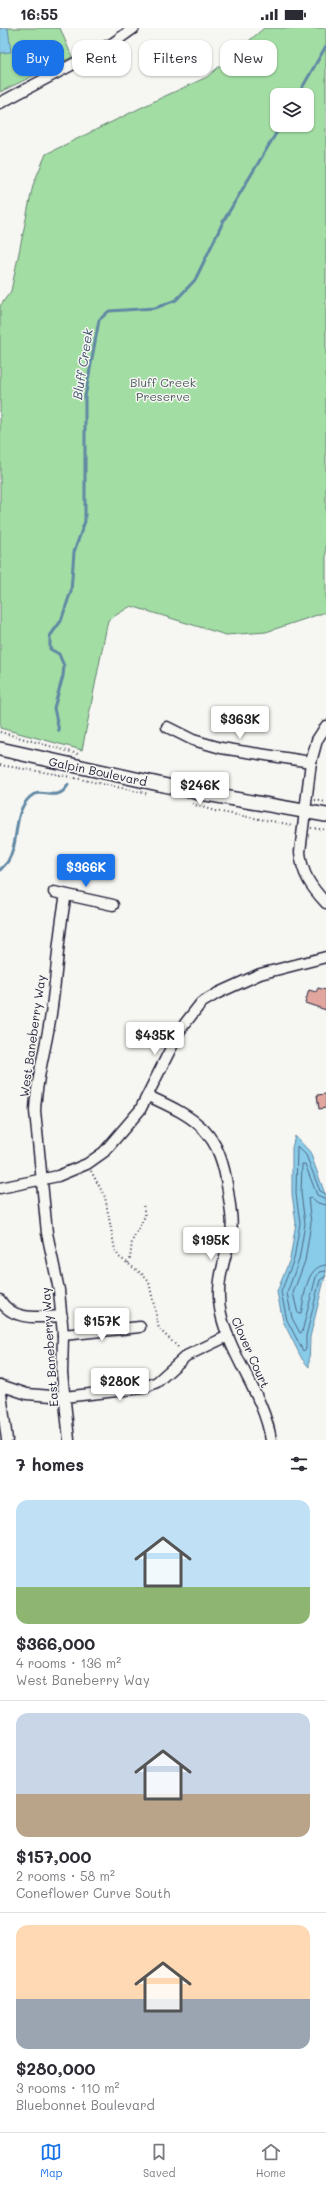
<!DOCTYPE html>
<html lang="en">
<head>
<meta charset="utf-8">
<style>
  :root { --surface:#fff; --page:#f2f2f3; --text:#2b2b33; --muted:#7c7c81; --line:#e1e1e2; --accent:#1a73e8 }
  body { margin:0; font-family:Mali,sans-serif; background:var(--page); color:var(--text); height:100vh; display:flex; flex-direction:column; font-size:15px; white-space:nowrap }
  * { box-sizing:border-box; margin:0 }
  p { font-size:13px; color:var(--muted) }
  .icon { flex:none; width:22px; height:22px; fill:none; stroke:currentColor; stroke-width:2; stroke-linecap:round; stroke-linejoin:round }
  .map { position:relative; height:1412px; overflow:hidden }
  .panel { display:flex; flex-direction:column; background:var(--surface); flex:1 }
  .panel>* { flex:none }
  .banner { position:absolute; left:12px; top:12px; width:302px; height:36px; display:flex; gap:8px }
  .buttons { position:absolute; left:270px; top:60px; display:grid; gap:8px }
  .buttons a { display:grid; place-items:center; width:44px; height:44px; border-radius:8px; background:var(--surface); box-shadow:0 1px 3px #0004; font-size:20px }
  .price { position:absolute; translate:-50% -34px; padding:0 9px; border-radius:4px; background:#fff; color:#222; font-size:13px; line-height:26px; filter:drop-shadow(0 1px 2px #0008) }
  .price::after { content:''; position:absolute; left:50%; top:24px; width:12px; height:9px; margin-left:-6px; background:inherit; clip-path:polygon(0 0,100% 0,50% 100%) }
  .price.current { background:var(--accent); color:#fff }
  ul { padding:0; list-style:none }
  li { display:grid; align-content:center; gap:8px; height:212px; padding:0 16px }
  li+li { border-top:1px solid var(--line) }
  li span { display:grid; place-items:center; height:124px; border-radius:12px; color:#555 }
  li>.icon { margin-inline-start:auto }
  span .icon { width:72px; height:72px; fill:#fffc; stroke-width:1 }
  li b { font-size:17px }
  h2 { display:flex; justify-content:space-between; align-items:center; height:48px; padding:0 16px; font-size:17px }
  .chip { padding:0 14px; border-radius:12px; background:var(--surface); box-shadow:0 1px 3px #0004; font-size:14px; line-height:36px }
  .chip.current { background:var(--accent); color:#fff }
  .status { display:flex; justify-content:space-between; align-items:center; height:28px; padding:0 20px; background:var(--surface); direction:ltr }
  .status svg { height:11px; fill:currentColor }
  .tabs { display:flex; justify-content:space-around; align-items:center; height:56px; border-top:1px solid var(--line); background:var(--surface); font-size:11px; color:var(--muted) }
  .tabs a { display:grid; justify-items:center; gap:2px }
  .tabs .current { color:var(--accent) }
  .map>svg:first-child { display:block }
  .green { fill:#a2dda3; stroke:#62806f; fill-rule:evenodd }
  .water { fill:#89ccea; stroke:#6088a4 }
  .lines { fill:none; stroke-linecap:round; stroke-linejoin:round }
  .shore { stroke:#4b6681; stroke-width:1 }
  .stream { stroke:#6088a4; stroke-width:3 }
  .building { fill:#e1a79f; stroke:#22223b }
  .minor-casing { stroke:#22223b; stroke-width:13 }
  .tertiary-casing { stroke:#22223b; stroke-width:16 }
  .path { stroke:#22223b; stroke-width:2; stroke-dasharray:1 3; stroke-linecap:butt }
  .minor { stroke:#f6f6f2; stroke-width:10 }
  .tertiary { stroke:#f6f6f2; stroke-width:13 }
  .labels { text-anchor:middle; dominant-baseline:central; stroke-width:3; stroke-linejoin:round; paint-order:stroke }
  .park-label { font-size:12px; fill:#485a5a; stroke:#f6f6f2 }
  .street-label { font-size:12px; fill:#22223b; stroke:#f6f6f2 }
  .water-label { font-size:13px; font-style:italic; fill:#415570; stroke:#f6f6f2 }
</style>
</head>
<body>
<div class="status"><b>16:55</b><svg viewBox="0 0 49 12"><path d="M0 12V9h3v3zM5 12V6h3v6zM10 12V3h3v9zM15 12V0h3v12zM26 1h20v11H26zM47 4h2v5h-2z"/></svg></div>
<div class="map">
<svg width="326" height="1412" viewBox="0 0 326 1412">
  <rect width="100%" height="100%" fill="#f6f6f2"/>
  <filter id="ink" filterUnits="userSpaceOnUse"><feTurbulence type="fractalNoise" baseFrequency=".025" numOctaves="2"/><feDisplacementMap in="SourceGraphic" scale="8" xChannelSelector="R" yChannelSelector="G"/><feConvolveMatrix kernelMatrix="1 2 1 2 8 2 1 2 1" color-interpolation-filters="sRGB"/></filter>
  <g filter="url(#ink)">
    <!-- green -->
    <g class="green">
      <path d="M0,0H60L72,29L0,64Z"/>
      <path d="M264,0H326V584L266,604L226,607L131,578L108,592L82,722L0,700V278L11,263L33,157L46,126L163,69L207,49ZM277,67H307V97H277Z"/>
    </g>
    <!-- water -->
    <g class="water">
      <path d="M0,0H8L11,24L0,25Z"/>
      <path d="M295,1108L310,1124L326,1169V1244L310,1309L309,1339L302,1331L283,1293L277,1264L290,1231L296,1195L292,1166V1120Z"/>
    </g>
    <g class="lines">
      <!-- shore -->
      <g class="shore">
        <path d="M326,1166L320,1163L306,1127L297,1118L296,1166L300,1195L294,1231L281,1264L287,1292L303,1323L306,1321V1308L320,1252L326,1248"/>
        <path d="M326,1171L317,1167L305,1136H302L301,1165L305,1196L299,1232L287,1265L292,1290L300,1305L302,1304L316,1249L320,1244L326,1243"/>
        <path d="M326,1177L318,1175L311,1169L308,1170L311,1195L305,1233L293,1265L298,1286L301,1285C305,1270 305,1238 326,1237"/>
      </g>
      <!-- stream -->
      <g class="stream">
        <path d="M298,67L326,18"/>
        <path d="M59,703L54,680L63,648L64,638L59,626L50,621V608L61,593L71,563L74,524L85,493V369L99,292L109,283L155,280L176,272L195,252L224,192L281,97"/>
        <path d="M0,842C3,839 6,836 8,833C20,814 12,785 30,769C42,758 57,776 68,757"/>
      </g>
    </g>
    <!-- building -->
    <g class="building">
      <path d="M318,960L326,962V982L305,975L309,962L316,964Z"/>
      <path d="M326,1066V1080L319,1081L317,1067Z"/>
    </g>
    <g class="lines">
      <defs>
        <g id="minor">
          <path d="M0,75L113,15L134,0"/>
          <path d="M326,698L317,712L311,734L300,824C302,846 311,859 326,875"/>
          <path d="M167,699L193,712L221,720L311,734"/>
          <path d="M54,864L113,877"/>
          <path d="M66,867C57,910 57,955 49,998C44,1027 36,1054 35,1083L47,1205L59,1262L63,1307L62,1345L69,1412"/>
          <path d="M148,1068C199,1091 220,1104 228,1163C230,1179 234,1196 230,1211C223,1237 215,1259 221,1286C231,1330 264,1367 271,1412"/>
          <path d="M0,1160L58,1148L87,1136L104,1124L140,1082L180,1002L201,975L218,965L260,946L326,929"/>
          <path d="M0,1272C13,1294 40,1289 62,1288"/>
          <path d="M63,1307L140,1299"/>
          <path d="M0,1357L27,1366L64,1369L143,1360L157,1354L186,1328L228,1308"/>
          <path d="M0,1357L7,1412"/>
        </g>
        <path id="tertiary" d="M0,721L195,764L326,787"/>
      </defs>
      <!-- minor casing -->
      <use href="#minor" class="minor-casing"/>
      <!-- tertiary casing -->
      <use href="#tertiary" class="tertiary-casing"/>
      <!-- path -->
      <g class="path">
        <path d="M0,704L78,726"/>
        <path d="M0,737L61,747L149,766"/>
        <path d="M315,772L326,774"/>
        <path d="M192,776L215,783L293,797"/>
        <path d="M311,800L326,802"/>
        <path d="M91,1143L105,1169L115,1222L119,1229L142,1246L149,1254L159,1301L180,1321"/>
        <path d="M128,1235L130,1231L132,1213L145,1188L143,1176"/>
      </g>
      <!-- minor -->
      <use href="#minor" class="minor"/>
      <!-- tertiary -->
      <use href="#tertiary" class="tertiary"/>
    </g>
  </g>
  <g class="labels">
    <!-- park labels -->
    <g class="park-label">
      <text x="163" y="354">Bluff Creek<tspan x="163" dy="14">Preserve</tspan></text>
    </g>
    <!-- street labels -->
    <g class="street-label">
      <text transform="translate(98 743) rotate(12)">Galpin Boulevard</text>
      <text transform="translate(32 1008) rotate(-82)">West Baneberry Way</text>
      <text transform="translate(49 1319) rotate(-94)">East Baneberry Way</text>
      <text transform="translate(251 1324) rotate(66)">Clover Court</text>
    </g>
    <!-- water labels -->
    <g class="water-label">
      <text transform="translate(82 336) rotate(-81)">Bluff Creek</text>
    </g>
  </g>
</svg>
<div class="buttons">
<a><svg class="icon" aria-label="layers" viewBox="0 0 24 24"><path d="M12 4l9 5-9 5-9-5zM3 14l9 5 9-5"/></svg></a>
</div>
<b class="price" style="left:240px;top:712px">$363K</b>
<b class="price" style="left:200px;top:778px">$246K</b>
<b class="price current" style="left:86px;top:860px">$366K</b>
<b class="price" style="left:155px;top:1028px">$435K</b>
<b class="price" style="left:211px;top:1233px">$195K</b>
<b class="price" style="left:102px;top:1314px">$157K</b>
<b class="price" style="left:120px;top:1374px">$280K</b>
<div class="banner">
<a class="chip current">Buy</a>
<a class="chip">Rent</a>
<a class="chip">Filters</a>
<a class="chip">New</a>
</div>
</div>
<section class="panel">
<h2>7 homes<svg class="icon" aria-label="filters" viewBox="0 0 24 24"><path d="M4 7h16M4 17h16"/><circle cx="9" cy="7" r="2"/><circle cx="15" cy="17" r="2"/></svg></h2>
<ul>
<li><span style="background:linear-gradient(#bfe0f5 70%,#8fb573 0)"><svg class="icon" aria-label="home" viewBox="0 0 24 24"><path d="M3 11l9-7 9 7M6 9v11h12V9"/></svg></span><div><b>$366,000</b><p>4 rooms · 136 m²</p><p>West Baneberry Way</p></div></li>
<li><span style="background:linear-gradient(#c9d6e8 65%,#b9a48a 0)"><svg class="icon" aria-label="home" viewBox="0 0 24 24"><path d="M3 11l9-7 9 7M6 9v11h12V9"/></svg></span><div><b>$157,000</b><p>2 rooms · 58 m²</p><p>Coneflower Curve South</p></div></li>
<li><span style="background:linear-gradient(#ffd9b3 60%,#9aa5b1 0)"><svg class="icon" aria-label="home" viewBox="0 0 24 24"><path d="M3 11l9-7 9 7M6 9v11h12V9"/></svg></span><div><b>$280,000</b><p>3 rooms · 110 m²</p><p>Bluebonnet Boulevard</p></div></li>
</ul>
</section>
<nav class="tabs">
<a class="current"><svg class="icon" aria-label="map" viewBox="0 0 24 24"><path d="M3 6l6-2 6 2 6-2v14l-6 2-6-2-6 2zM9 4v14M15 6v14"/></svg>Map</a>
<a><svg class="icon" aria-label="saved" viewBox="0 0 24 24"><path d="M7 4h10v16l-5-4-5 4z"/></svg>Saved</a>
<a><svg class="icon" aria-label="home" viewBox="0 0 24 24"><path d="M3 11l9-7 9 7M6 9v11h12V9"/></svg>Home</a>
</nav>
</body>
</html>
